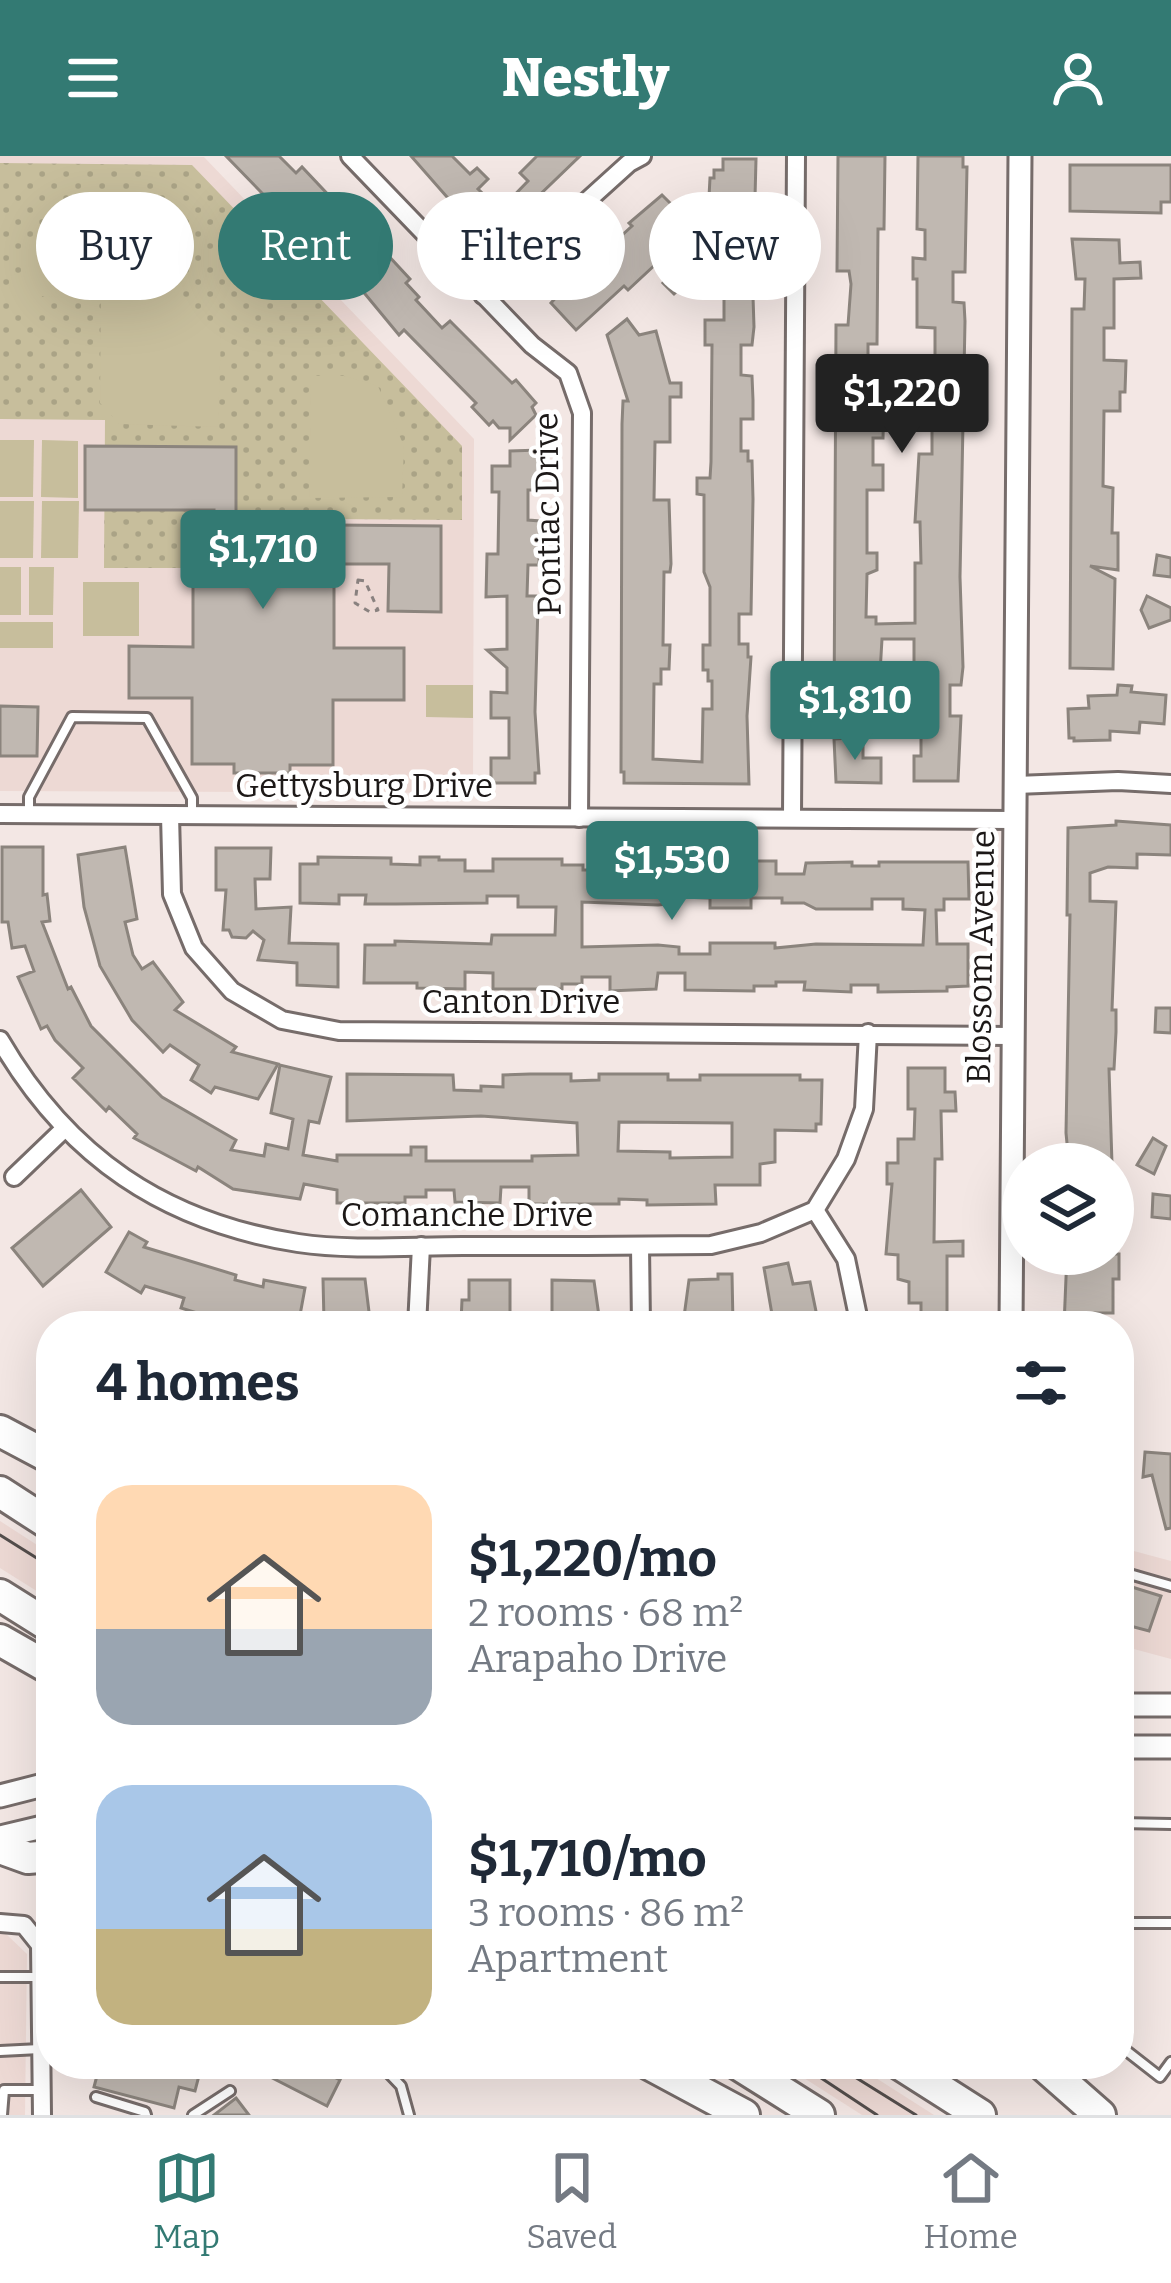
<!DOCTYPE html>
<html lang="en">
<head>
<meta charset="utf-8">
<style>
  :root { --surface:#fff; --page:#f2f2f3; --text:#1f2937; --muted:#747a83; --line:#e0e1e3; --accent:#337a73 }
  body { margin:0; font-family:Bitter,serif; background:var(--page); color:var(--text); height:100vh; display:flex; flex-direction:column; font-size:45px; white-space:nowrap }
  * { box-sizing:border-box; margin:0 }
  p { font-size:39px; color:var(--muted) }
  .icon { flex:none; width:66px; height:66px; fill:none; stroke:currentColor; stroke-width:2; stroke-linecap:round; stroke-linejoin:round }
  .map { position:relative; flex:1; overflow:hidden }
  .panel { position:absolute; left:36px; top:1155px; width:1098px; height:768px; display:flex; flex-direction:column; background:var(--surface); border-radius:48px; box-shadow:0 12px 48px #0002 }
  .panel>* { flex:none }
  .banner { position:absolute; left:36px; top:36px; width:1101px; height:108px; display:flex; gap:24px }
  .tools { position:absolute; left:1002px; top:987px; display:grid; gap:24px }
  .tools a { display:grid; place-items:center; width:132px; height:132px; border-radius:50%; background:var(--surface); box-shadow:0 12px 48px #0002; font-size:60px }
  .price { position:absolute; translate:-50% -102px; padding:0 27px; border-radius:12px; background:var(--accent); color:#fff; font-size:39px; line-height:78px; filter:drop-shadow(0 3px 6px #0008) }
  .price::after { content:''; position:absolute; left:50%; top:72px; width:36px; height:27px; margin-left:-18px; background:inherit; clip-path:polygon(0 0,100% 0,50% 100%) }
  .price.current { background:#222; color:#fff }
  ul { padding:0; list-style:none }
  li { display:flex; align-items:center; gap:36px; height:300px; padding:0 60px }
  li span { display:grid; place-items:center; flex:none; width:336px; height:240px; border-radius:36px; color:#555 }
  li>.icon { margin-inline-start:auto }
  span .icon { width:144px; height:144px; fill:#fffc; stroke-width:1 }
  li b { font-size:51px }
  h2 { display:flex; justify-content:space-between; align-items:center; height:144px; padding:0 60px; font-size:51px }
  .tag { padding:0 42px; border-radius:54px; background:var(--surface); box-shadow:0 12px 48px #0002; font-size:42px; line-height:108px }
  .tag.current { background:var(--accent); color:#fff }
  header { display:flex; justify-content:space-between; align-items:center; height:156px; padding:0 60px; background:var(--accent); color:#fff; font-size:54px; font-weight:800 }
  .menu { display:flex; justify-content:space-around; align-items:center; height:168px; border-top:3px solid var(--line); background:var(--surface); font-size:33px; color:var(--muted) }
  .menu a { display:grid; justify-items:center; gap:6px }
  .menu .current { color:var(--accent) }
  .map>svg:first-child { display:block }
  .built { fill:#edd9d4 }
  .grass { fill:url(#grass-dots) }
  .green { fill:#c7be9c }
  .building { fill:#c0b8b1; stroke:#8b847d; stroke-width:3; fill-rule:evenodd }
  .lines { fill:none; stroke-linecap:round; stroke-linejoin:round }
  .lane-casing { stroke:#766c6a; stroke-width:14 }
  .street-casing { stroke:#766c6a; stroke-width:22 }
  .secondary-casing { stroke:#766c6a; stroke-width:27 }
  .highway-casing { stroke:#766c6a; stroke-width:36 }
  .path { stroke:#89817f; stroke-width:3; stroke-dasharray:6 6; stroke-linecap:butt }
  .lane { stroke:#fff; stroke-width:8 }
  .street { stroke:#fff; stroke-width:16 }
  .secondary { stroke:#fff; stroke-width:21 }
  .highway { stroke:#fff; stroke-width:30 }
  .tram { stroke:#544e4c; stroke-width:3 }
  .labels { text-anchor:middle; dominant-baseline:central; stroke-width:9; stroke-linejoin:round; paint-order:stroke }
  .street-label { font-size:33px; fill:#1c1817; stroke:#fff }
</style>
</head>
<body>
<header><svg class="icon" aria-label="menu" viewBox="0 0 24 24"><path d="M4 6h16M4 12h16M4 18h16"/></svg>Nestly<svg class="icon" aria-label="person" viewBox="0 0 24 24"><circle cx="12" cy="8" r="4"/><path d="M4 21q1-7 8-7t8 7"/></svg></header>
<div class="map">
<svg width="1171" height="1959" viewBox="0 0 1171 1959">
  <defs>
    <pattern id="grass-dots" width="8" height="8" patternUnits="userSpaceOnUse" patternTransform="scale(3)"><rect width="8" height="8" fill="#c7be9c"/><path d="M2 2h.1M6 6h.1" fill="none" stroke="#aaa386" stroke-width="1.8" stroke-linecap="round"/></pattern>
  </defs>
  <rect width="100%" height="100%" fill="#f3e7e4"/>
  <!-- built -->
  <g class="built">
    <path d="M0,0L204,1L474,283L473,637L0,635Z"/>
    <path d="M0,1365L51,1398V1444L0,1412Z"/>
    <path d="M1119,1391L1171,1405V1503L1119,1489Z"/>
    <path d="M0,1777H5L27,1798L25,1959H0Z"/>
    <path d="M782,1908H854L934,1959H862Z"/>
  </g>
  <!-- grass -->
  <path class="grass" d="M0,7L192,9L462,290V364L204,362L203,412H104L105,264L0,263Z"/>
  <!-- green -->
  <g class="green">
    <path d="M44,80C78,87 91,110 76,142L42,140L41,153H27L9,133L12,118L25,121L26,85Z"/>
    <path d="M133,126L185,142L221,179L218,271L119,268L100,247L101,128Z"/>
    <path d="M311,220H344L378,230L404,290L402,341L309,342Z"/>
    <path d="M0,284H34L33,341H0Z"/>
    <path d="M42,284L78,285V342L41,341Z"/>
    <path d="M0,345H34L33,402H0Z"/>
    <path d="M42,345H79L78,402H41Z"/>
    <rect x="0" y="411" width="21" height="48"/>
    <path d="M29,411H54L53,459H29Z"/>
    <rect x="83" y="426" width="56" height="54"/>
    <rect x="0" y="466" width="53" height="26"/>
    <path d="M426,529H473V562L426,561Z"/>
  </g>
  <!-- building -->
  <g class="building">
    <path d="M226,0H279L296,17L302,11L336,47L328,55L348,75L359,69L372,82L410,123L406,127L419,141L416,144L442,172L450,165L512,227L516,224L536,247L532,251L536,259L510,284V272H499L493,265L489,269L472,251L476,247L404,174L399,179L356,127L353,130L321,99L297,121L289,111L309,92L288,70L291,67Z"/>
    <path d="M411,0H452L470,18L477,12L488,23L478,33L500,54L528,25L520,17L537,0H580L525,53L530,58L498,90L461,57Z"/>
    <path d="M838,0H885L884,73H878L877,188H868V243H884L883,282H873V309H883V334H867V397H877V414L867,418L866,461H876V468L915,467V407H921L920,366H915L919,298H932V237L916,236L917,211L935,212V172L917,171V123H913V102L925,103V74L917,73L918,0H963V11H967L965,116H953V146L964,147L965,165L960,421L963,511L961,529H950V560H961L958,625H914V600H921V533H914V483H882L877,568H856V561H834L836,169H848L851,128L849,115H837Z"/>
    <path d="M723,3H756L754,80H751L754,171L752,189H741V219L752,220L753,244V263H741V295H748V305H752L753,343L751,458H739V488H748V501H751L747,560L749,628L624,627V616H621L622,268L623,245H628L607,179L627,163L639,179L656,175L670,227H681V241H670V286H655L654,344H669L671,408L670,416H664L663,489H670L669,513H661V528H654L653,603L702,606L703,553H712V525H708V514H703V489H710V431L704,416V339L697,338V322H710L711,306L712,189H705V164H724V136H709L710,104L674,138L663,127L695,97H706L710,22H714V14H723Z"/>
    <path d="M1070,9H1171V46H1161V57L1070,55Z"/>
    <path d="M662,39L683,60L667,76L672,80L652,100L658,106L628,134L624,130L576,174L551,147L584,110L605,90L607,93L632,70L629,67Z"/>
    <path d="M1072,83L1119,84L1120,107L1140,106L1141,122L1114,123V172H1104V204L1126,205L1125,236H1120V255H1104L1103,330L1113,332L1112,377H1118V414L1090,410L1115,423L1113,513L1070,512L1072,153H1084L1085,123H1076Z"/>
    <path d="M85,290L236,291V368L441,370V456L388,455L389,408H334V492H404V544H333V609H290V617H234V608H192V542H129V490L193,491V426H214V354H85Z"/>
    <path d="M540,294L539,334H528V364L540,365L539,409H528L527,440H536L538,449L535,556L539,617H535V627H491V602H509V562H491V536L507,537V512L487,494L507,493V440L486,441L487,398H498L499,336H492V310H510V295Z"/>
    <path d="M1157,399L1171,402V421L1154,419Z"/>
    <path d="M1147,440L1171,452V464L1149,472L1141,454Z"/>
    <path d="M1118,529L1132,530L1131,536L1166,539L1164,568L1140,566L1139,577L1110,575V584L1074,585V582H1069L1068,553L1089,552L1088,540L1117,539Z"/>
    <path d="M0,550L38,551L37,600H0Z"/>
    <path d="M863,581V602H881V627L836,626L834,583Z"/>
    <path d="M1116,665L1171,669V699L1137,698V712L1108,711L1090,717V745L1116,746L1112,854H1116V876L1114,913H1109L1112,1008H1069L1066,977L1070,759H1067L1068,672L1116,669Z"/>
    <path d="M2,691H43V739L47,738L50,765L42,766L68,833L71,831L91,870L162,941L236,984L231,994L264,1000L266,988L288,993L293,963L271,957L280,909L331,921L319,967L309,965L303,999L337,1005V999H411V991H426V1005H532V1000L578,999L577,967L481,960L347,965V918L453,919L454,934L481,935V930L503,931V919L530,918H571V925L599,924V918H668V924H700V919H800V924H822L821,968H816V975L775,974V1006L760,1008V1029H715L716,1048L647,1049V1044L619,1043V1048H529V1031H501L500,1047L455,1046L454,1034H426V1041H405V1047H337V1034L304,1028L300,1043L233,1033L198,1011L196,1015L134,982L137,978L109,951L106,955L73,922L83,912L55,884L47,870L41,873L18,821L34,815L25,790L12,792L8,766H2ZM619,966L732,967V1001L670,1002V996L618,995Z"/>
    <path d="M125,691L137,763L125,766L133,799L142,813L153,806L183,846L175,854L236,891L232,896L278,908L258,943L215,931L211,937L191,924L199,909L170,889L163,896L132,864L100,810L84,751L78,699Z"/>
    <path d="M216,692H271L270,723H255L256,753L291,751L289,787L338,788V831L297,829V807L258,804L264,784L253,775L246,782L232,781L229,774H223L226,734H216Z"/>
    <path d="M318,701L391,702V708L420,709V701H439V704H465V715H493V703H562V709H583V714H611L613,703L658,704V721H686V705H776V718H804L806,707L852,706V710H879V706H968L969,743H944V754H936L937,788H968V830L947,831V835L878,836V829H851V836L829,835L804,834L805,826H776V830H754V835L685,834V817H658L656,833L632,834L610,835V821H582V828H562V833H493V817L465,816V833L417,832V827H364L365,789H395V785L491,788L492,779H555L556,751H518V740H487V747L396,748H365L366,739H339V748L300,747V708H318ZM679,741L710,742V752H751V742H782V747H804L816,753H872V743H903V753L925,754L923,789L816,788L775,792V787H710V798H679V791L658,789L582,791V746L658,749L679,747Z"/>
    <path d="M1156,852H1171V877L1155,876Z"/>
    <path d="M908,912H945V936H955L956,955H941L942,1003H935L934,1086L963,1085V1100H947V1170H921V1147H909V1126L898,1123V1099L886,1098L892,1028H887V1007H898V983H914L915,953H908Z"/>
    <path d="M1153,982L1166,990L1154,1018L1137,1009Z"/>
    <path d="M81,1034L111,1071L43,1130L12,1092Z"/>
    <path d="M1153,1038L1171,1040V1063L1152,1061Z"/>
    <path d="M129,1076L147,1086L144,1091L236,1119L235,1124L263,1131L264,1124L305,1132L298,1170H225L226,1166L181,1152L184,1142L145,1130L141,1137L106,1116Z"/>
    <path d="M1067,1098H1119V1123H1113V1157H1095V1170H1064Z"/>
    <path d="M788,1107L793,1128L810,1126L819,1170H774L764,1112Z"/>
    <path d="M718,1118H732L733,1168H683L689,1124L718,1123Z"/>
    <path d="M323,1123H365L370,1164L324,1165Z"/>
    <path d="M469,1124H510V1165L461,1166L462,1144H469Z"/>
    <path d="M552,1124L594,1125L600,1167L552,1165Z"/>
    <path d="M1145,1296L1171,1298V1372L1166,1373L1152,1319L1143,1321Z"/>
    <path d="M1119,1427L1161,1440L1149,1475L1119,1467Z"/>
    <path d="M100,1908H202L195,1935L179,1931L174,1952L94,1931Z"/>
    <path d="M245,1908H329L324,1916L340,1924L327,1950Z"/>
    <path d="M236,1942L249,1959H214Z"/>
  </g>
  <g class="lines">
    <defs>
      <g id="lane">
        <path d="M29,658V641L72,561L147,562L192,642V657"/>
        <path d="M1119,1415L1171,1430"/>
        <path d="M1119,1667L1171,1668"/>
        <path d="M1119,1767H1171"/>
        <path d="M0,1821H42"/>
        <path d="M1119,1889L1160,1921L1171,1906"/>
        <path d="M0,1895L40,1893"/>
        <path d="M380,1908L401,1930L409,1959"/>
        <path d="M96,1941L145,1956L146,1959"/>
        <path d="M2,1959L4,1934H42"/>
        <path d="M193,1959L230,1935"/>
      </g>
      <g id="street">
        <path d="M350,0L532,189L568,217L582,257L579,662"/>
        <path d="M483,139L629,7L642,0"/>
        <path d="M1016,629L1118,625L1171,628"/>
        <path d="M0,658L1015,664"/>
        <path d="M170,659L172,738L194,792L232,835L282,864L339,875L1013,880"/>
        <path d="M792,661L796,0"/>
        <path d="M0,884C68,1001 164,1066 298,1087C351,1095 410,1090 463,1090C546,1090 628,1090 711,1089L761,1077L815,1054L846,1003L864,953L868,877"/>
        <path d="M14,1021L64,973"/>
        <path d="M815,1054L846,1103L860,1170"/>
        <path d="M640,1090L641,1170"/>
        <path d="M417,1170L421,1090"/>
        <path d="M0,1767L24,1769L40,1789L42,1959"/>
      </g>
      <g id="secondary">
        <path d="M1011,1170L1020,0"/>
        <path d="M1119,1549H1171"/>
        <path d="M1119,1591H1171"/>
        <path d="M0,1640L51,1627"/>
        <path d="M0,1681L51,1669"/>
      </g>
      <g id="highway">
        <path d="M0,1275L51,1302"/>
        <path d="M0,1336L51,1369"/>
        <path d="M0,1439L51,1471"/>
        <path d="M0,1484L51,1513"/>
        <path d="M0,1692L28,1702L51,1700"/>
        <path d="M649,1908L744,1959"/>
        <path d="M738,1908L819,1959"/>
        <path d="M900,1908L980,1959"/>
        <path d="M1042,1908L1100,1959"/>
      </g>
    </defs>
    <!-- lane casing -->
    <use href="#lane" class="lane-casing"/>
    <!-- street casing -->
    <use href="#street" class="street-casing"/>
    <!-- secondary casing -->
    <use href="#secondary" class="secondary-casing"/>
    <!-- highway casing -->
    <use href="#highway" class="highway-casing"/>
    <!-- path -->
    <path class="path" d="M358,424L365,425L378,454L370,456L355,447Z"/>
    <!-- lane -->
    <use href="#lane" class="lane"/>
    <!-- street -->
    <use href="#street" class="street"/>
    <!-- secondary -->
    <use href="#secondary" class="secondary"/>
    <!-- highway -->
    <use href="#highway" class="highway"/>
    <!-- tram -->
    <g class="tram">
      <path d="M0,1379L51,1411"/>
      <path d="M800,1908L877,1959"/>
      <path d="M834,1908L916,1959"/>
    </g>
  </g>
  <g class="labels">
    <!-- street labels -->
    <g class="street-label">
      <text transform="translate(548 358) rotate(-91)">Pontiac Drive</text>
      <text x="364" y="630">Gettysburg Drive</text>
      <text transform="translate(981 801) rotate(-89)">Blossom Avenue</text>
      <text x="521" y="846">Canton Drive</text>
      <text x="467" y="1059">Comanche Drive</text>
    </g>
  </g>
</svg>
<div class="tools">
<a><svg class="icon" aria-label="layers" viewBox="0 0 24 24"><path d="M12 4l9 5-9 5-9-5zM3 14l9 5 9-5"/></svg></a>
</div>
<b class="price current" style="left:902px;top:300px">$1,220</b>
<b class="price" style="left:263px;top:456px">$1,710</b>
<b class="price" style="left:855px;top:607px">$1,810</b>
<b class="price" style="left:672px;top:767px">$1,530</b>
<div class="banner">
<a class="tag">Buy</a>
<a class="tag current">Rent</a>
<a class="tag">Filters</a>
<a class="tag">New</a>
</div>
<section class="panel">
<h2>4 homes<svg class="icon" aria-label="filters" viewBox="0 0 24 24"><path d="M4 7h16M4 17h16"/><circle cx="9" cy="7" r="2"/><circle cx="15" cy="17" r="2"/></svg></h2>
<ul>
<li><span style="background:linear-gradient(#ffd9b3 60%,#9aa5b1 0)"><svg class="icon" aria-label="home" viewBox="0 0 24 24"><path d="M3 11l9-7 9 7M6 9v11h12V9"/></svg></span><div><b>$1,220/mo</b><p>2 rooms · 68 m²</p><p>Arapaho Drive</p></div></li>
<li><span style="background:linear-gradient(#a9c7e8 60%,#c2b280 0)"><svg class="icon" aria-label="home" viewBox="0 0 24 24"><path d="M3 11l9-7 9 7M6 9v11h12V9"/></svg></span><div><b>$1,710/mo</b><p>3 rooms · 86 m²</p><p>Apartment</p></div></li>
</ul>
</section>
</div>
<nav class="menu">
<a class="current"><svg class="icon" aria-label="map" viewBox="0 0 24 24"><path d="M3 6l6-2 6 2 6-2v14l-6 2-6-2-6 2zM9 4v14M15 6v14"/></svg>Map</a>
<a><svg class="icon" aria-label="saved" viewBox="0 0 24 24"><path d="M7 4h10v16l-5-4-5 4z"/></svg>Saved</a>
<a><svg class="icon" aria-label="home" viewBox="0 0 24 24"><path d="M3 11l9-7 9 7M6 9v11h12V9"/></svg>Home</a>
</nav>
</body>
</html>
